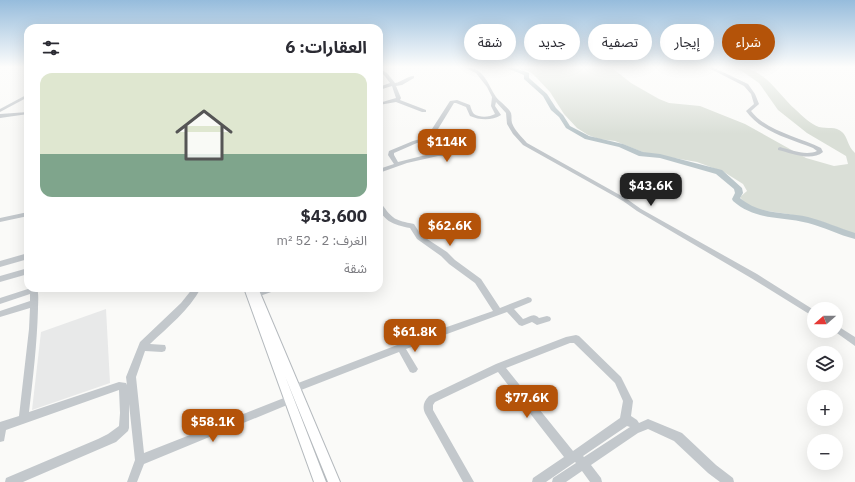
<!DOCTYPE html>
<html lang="ar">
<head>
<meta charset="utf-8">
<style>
  :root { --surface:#fff; --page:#f7f7f7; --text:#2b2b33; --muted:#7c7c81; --accent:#b45309 }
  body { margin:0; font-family:"IBM Plex Sans","Noto Sans Arabic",sans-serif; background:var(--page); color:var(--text); direction:rtl; height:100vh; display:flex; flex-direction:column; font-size:15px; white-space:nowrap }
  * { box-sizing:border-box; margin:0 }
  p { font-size:13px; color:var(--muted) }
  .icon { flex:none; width:22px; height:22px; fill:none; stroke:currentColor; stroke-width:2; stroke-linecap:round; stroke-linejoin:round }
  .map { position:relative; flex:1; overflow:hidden; direction:ltr }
  .sheet { position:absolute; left:24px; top:24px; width:359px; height:268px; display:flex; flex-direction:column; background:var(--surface); border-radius:12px; box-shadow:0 4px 16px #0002; direction:rtl }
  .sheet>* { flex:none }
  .guide { position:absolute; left:395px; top:24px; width:380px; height:36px; direction:rtl; display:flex; gap:8px }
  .needle { width:26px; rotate:249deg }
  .tools { position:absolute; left:807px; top:302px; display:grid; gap:8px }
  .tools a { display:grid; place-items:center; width:36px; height:36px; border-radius:50%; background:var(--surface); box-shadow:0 4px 16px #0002; font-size:20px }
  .price { position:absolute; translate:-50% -34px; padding:0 9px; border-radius:8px; background:var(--accent); color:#fff; font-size:13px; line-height:26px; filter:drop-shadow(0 1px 2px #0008) }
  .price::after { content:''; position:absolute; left:50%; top:24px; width:12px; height:9px; margin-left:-6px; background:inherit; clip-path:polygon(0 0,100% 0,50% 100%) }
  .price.on { background:#222; color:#fff }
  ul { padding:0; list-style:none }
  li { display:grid; align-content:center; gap:8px; height:212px; padding:0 16px }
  li span { display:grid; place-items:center; height:124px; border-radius:12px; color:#555 }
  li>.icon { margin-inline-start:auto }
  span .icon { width:72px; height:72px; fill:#fffc; stroke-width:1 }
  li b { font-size:17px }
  h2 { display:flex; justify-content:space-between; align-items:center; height:48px; padding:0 16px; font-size:17px }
  .tag { padding:0 14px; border-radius:18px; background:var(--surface); box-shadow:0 4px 16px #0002; font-size:14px; line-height:36px }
  .tag.on { background:var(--accent); color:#fff }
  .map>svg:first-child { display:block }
  .built { fill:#e8e9e9 }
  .green { fill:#dadfd7 }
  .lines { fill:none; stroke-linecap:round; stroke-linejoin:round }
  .river { fill:#bbc7cb; fill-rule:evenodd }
  .major-casing { stroke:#b5babe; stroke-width:2 }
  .minor { fill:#c3c8cc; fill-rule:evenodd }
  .major { fill:#fff; fill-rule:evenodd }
</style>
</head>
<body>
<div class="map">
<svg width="855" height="482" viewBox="0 0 855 482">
  <rect width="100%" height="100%" fill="#fafaf8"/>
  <!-- built -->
  <path class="built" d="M106,309L110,383L32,410L41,332Z"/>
  <!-- green -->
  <path class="green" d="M511,67H611L631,83L659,99L669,103L700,106L745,124L806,158L834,166L848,164L846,156L807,133L778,110L759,83L736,67C765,67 777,94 796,110C802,116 811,124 819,127C827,129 836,126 842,132C848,137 847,146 855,153V234L820,221L788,214L754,209L745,203L740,197L747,191L743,184L724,172L697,162L645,153L615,141L599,139L588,135L577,128L564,114L550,92L534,75L528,71Z"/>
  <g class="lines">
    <!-- river -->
    <g class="river">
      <path d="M490,67H497L494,69Z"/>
      <path d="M504,67H512L529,73V78L547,94L556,108L563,115L570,126L589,136L623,144L643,152L660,154L722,170L742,188L743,193L740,198C760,215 784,212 808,217C824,221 839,228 855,233V239C839,235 824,227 808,223C781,216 756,221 733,201L732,199L735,193L734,189L716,174L660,158L639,156L619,147L585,139L566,128L559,117L551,110L543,96L524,79V75Z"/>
    </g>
    <defs>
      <path id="major" d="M244,288H258L340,482H328L285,376L326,482H314Z"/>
    </defs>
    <!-- major casing -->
    <use href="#major" class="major-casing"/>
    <!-- minor -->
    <g class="minor">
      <path d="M464,67C484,67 487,83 496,97C500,102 508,107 511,113C512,116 511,120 512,123C515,131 522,137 527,143L627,199L641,209L757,274L814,310V317L751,278L637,211L623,201L523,145L513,134L507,124L506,113L496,102L495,106L501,115C492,121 479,120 470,116L466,107L456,103H454L438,129L437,135L448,134L457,147L456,152L449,156H438L407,163L379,173V169L394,164L388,155L389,151L413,141L431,136L432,129L450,101L457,100L470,105C471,108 472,112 474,114C480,118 490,117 495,114L491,106L492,97L487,87L476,73ZM445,137L451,147V150L448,152H438L398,162L394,155V153L417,143Z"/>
      <path d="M707,67H712L748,84L755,94L759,104L751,111C766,131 799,137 821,148L823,152C811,162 791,153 778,150V148L780,147C791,150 806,156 817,151L813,148C790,139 761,132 746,111L754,104L751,94L744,86Z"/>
      <path d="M379,68L387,73L395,83C402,82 407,76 414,76V78L402,85L396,86L401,98L400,100L426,110V112H422L396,102L379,105V103L396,98L392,86L379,90V87L390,83L384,75L379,71Z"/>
      <path d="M28,94V97L0,112V109Z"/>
      <path d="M28,112V114L0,118V114Z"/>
      <path d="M379,202L381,203C393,220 395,220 414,224L421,235L447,252L455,260L481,279L500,308L528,297L531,298L532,300L531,302L514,309L523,319C529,317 534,312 539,318L547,316L550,317L551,319L550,321L537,325L532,322L522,326L519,325L507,312L406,349L418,369L416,372L413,373L410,372L399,352L296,392L293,391L291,388L293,385L418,337L493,311L475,283L449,264L441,256L417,239L410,228C394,225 379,220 379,202Z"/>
      <path d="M28,212V216L0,222V218Z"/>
      <path d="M28,253V259L0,267V261Z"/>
      <path d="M28,268V274L0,282V276Z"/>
      <path d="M31,288H37C39,294 38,303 38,309C37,344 33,378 29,412L119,382L126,383L127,385L126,377L140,342L181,303L193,288H201C189,310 168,327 150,344L165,345L166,348L165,351L162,352L145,351L136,377L144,453L289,396L292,397L294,400L292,403L144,464L137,482H127L135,460L129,404V428L128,431L116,442L23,482H5L6,478L98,439L108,434L119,426L120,413L119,390L6,430L4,441L0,442V422L19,416L29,329L30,308L0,317V311L30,301V294L0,304V298Z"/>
      <path d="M265,288H278L277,290L251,299L248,298L247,296L248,294Z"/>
      <path d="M836,325L855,337V346L834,331H836Z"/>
      <path d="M576,335L579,336L621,377L633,401L631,416L637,420L639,423L648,419L682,433L716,465L733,478L734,482H720L708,473L674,441L648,429L638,433L591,465L601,478L602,482H590L582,471L566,482H552L553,478L576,463L575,462L546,482H532L533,478L564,457L498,372L435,402L433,405V410L474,482H463L426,415C422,408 423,402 429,396L496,364L566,337ZM570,343H574L615,383L623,401L620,418L573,451L506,368ZM627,426L630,427L584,457L583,456Z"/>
    </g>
    <!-- major -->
    <use href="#major" class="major"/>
  </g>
  <!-- sky -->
  <linearGradient id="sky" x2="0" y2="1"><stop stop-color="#96bcdc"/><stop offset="0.5" stop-color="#fdfdfc"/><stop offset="1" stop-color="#fdfdfc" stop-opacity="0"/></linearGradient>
  <rect width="855" height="134" fill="url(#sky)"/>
</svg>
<div class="tools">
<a><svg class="needle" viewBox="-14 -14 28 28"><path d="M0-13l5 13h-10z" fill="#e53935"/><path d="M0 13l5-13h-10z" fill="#7c7c81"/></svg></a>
<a><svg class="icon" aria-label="layers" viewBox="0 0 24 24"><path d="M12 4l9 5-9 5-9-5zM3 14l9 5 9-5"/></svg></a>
<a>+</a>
<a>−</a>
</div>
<b class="price" style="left:447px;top:163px">$114K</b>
<b class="price on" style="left:651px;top:207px">$43.6K</b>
<b class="price" style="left:450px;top:247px">$62.6K</b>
<b class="price" style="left:415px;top:353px">$61.8K</b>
<b class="price" style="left:527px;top:419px">$77.6K</b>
<b class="price" style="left:213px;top:443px">$58.1K</b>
<div class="guide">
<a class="tag on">شراء</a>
<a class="tag">إيجار</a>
<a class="tag">تصفية</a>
<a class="tag">جديد</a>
<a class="tag">شقة</a>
</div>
<section class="sheet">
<h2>العقارات: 6<svg class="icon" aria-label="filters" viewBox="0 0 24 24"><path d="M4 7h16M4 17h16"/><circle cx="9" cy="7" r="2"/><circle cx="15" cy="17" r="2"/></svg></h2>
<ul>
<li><span style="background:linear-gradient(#dfe7d0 65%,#7fa58c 0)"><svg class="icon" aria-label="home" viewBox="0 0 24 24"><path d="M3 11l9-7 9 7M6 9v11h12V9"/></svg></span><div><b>$43,600</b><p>الغرف: 2 · 52 m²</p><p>شقة</p></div></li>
</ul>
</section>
</div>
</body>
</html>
